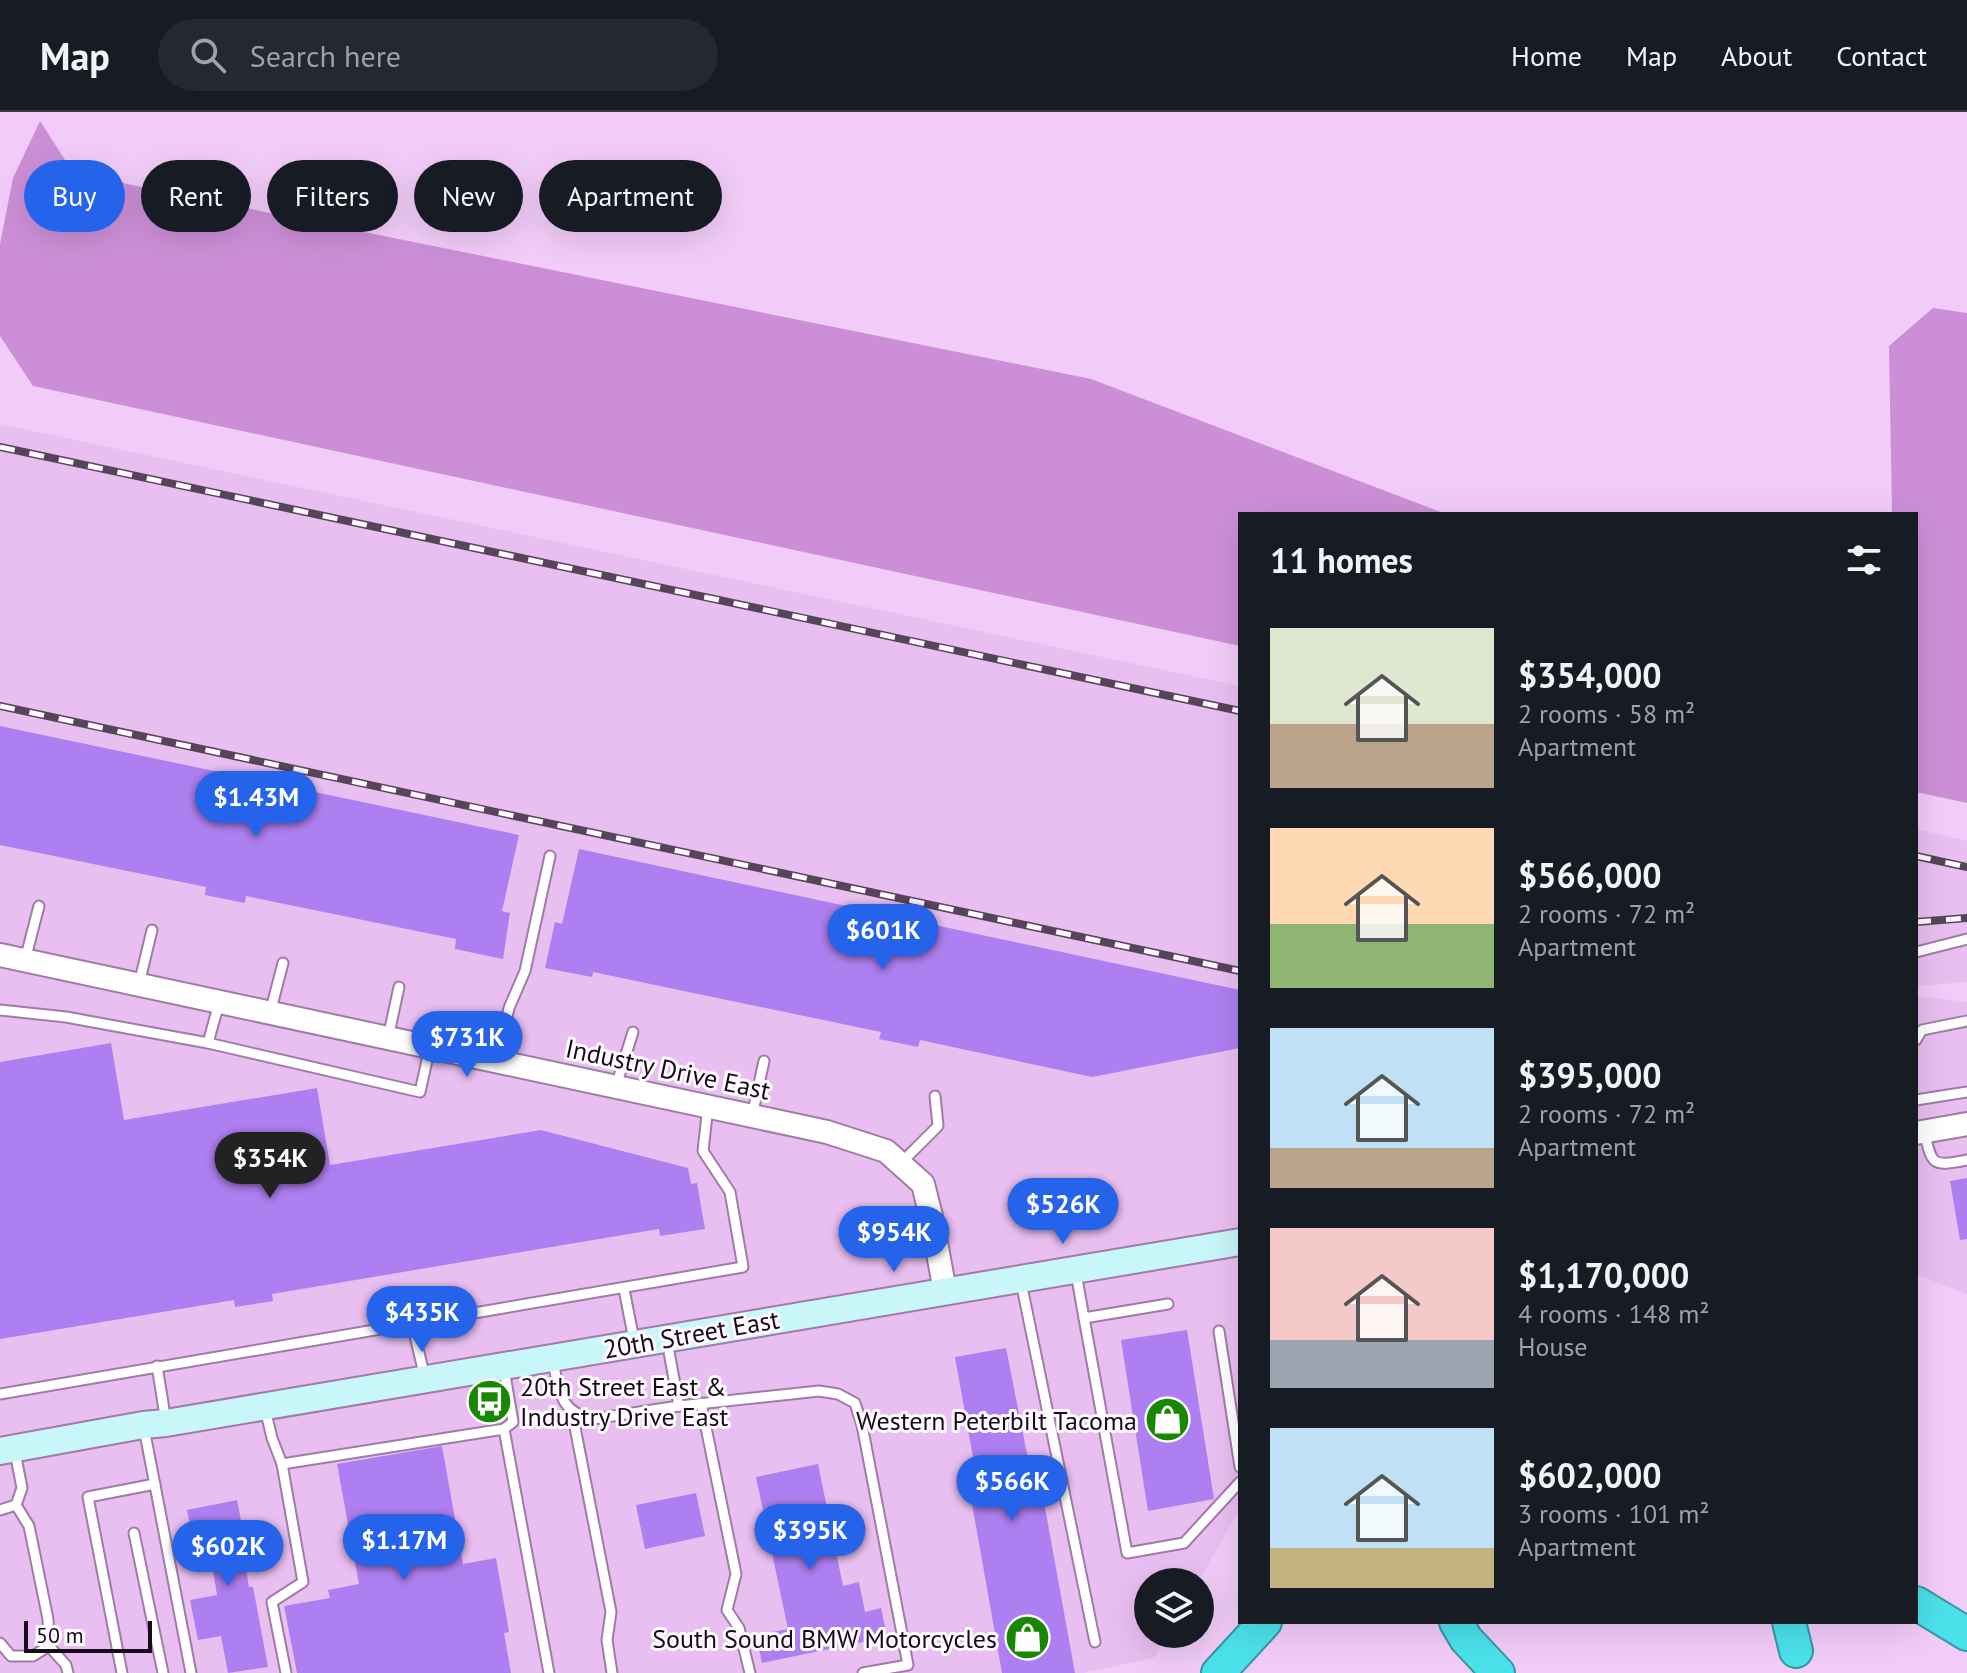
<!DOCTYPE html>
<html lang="en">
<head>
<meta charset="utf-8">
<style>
  :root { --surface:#171b24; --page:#242831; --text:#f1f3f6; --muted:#9ea1a6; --line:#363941; --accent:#2563eb }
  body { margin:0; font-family:"PT Sans",sans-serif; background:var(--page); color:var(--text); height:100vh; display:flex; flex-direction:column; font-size:30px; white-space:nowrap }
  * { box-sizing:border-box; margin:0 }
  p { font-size:26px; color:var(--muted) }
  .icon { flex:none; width:44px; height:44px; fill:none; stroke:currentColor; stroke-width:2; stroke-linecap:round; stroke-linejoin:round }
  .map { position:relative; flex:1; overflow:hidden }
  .drawer { position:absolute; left:1238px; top:400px; width:680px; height:1112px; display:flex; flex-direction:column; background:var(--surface); border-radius:0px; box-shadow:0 8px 32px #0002 }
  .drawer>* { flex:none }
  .guide { position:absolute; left:24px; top:48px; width:760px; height:72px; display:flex; gap:16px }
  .controls { position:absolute; left:1134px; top:1456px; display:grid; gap:16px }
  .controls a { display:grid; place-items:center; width:80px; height:80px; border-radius:50%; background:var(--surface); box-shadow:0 8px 32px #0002; font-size:40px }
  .scale { position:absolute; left:24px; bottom:20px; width:128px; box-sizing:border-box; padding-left:8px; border:4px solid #180b1a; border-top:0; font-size:22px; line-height:28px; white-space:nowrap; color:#180b1a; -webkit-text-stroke:6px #fefaff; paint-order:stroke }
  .price { position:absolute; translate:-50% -68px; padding:0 18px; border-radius:28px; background:var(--accent); color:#fff; font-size:26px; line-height:52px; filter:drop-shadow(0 2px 4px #0008) }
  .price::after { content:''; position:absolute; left:50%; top:48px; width:24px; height:18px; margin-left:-12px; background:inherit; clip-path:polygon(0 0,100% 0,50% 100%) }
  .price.current { background:#222; color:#fff }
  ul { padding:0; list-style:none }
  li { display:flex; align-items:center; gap:24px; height:200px; padding:0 32px }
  li span { display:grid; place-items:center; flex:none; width:224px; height:160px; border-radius:0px; color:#555 }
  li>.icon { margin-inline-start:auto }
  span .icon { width:96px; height:96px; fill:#fffc; stroke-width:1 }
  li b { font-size:34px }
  h2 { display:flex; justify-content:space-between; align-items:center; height:96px; padding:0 32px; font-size:34px }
  .tag { padding:0 28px; border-radius:36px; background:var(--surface); box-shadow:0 8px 32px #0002; font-size:28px; line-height:72px }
  .tag.current { background:var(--accent); color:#fff }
  header { display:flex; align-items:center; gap:48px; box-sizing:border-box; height:112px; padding:0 40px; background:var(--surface); border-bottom:2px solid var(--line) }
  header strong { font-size:38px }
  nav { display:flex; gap:44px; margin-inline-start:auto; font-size:28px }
  .search { width:560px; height:72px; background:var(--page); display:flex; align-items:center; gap:20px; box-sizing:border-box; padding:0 28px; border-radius:44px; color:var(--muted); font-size:30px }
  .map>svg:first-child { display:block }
  .built { fill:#e9bff1 }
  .green { fill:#cc8fd7 }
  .building { fill:#ae7ff0 }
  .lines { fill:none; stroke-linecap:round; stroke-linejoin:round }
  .service-casing { stroke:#9f7ca5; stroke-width:13 }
  .tertiary-casing { stroke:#9f7ca5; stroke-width:26 }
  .secondary-casing { stroke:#9f7ca5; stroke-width:30 }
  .motorway-casing { stroke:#3896a2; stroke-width:36 }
  .service { stroke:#fff; stroke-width:9 }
  .tertiary { stroke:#fff; stroke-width:22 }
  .secondary { stroke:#c9f6f9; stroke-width:26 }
  .motorway { stroke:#4ae1eb; stroke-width:32 }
  .rail-casing { stroke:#57435a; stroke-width:8 }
  .rail { stroke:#fefaff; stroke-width:5; stroke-dasharray:15; stroke-linecap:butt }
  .labels { text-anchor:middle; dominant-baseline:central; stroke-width:6; stroke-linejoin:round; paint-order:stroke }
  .street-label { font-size:26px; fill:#180b1a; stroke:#fefaff }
  .poi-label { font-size:26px; fill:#180b1a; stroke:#fefaff; text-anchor:end }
</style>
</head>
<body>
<header>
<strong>Map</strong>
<div class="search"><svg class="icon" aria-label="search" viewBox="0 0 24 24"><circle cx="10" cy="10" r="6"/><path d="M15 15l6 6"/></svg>Search here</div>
<nav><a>Home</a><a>Map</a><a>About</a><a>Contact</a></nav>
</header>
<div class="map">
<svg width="1967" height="1561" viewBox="0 0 1967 1561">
  <rect width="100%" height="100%" fill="#f1ccf8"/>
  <!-- built -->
  <g class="built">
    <path d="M0,312L1240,574V1397L1198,1470H1148V1522H1167L1154,1546L1083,1561H0Z"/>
    <path d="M1916,717L1967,729V870L1916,874Z"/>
    <path d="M1916,884L1967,890V1182L1916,1162Z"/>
  </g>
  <!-- green -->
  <g class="green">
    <path d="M40,9L67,51L127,72L1091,267L1446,402H1240V534L33,274L0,224V132L13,66Z"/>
    <path d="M1933,196L1967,201V691L1916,680V402H1892L1889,234Z"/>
  </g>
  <!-- building -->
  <g class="building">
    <path d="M0,614L519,723L502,799L510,801L503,847L455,837L456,827L246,784L245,791L205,783L206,775L0,733Z"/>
    <path d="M579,737L1240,878V936L1092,965L920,928L918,935L879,927L881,920L593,860L592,865L545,856L555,810L562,812Z"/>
    <path d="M111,931L124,1008L317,976L330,1053L541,1018L688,1056L691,1072L697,1071L705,1117L660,1124L659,1117L272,1182L273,1189L235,1195L234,1188L0,1227V950Z"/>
    <path d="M1967,1066V1127L1960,1128L1950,1069Z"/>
    <path d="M1187,1218L1214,1387L1148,1399L1121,1228Z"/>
    <path d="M1006,1236L1028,1347L1036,1346L1075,1561H1002L966,1358L975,1357L955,1245Z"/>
    <path d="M442,1334L463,1452L496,1446L509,1520L504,1521L511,1561H297L284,1494L330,1486L328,1478L359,1472L337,1352Z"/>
    <path d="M818,1352L843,1474L859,1470L865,1500L881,1496L887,1525L762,1551L756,1523L788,1517L756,1365Z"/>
    <path d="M696,1381L705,1424L645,1437L636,1393Z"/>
    <path d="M237,1388L247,1439L243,1440L249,1475H253L268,1555L228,1561L221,1524L198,1528L190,1488L217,1483L211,1446L203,1448L200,1429L193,1430L187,1398Z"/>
  </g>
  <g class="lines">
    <defs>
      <g id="service">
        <path d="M1916,840L1967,827"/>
        <path d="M25,848L39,794"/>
        <path d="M139,872L152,818"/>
        <path d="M0,898L66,905L208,931L219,891"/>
        <path d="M270,901L283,851"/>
        <path d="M388,926L399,875"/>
        <path d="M1916,928L1922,918L1967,909"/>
        <path d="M208,931L420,980L430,935"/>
        <path d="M497,950L509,896L525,859L550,744"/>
        <path d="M616,974L633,920"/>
        <path d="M1916,988L1967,980"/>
        <path d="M752,1004L764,949"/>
        <path d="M1925,1022C1932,1055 1934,1054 1967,1048"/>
        <path d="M901,1051L938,1014L935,984"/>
        <path d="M1076,1161L1084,1206L1168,1192"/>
        <path d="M1021,1170L1095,1530"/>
        <path d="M624,1177L634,1228"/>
        <path d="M1084,1206L1127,1441L1184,1431L1240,1370"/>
        <path d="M412,1211L425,1266"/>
        <path d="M1219,1219L1240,1355"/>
        <path d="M667,1229L679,1294L819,1279L838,1282L855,1291L862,1313L908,1553L863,1561"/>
        <path d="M553,1249C559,1278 559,1300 593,1307L679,1294"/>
        <path d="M157,1254L166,1310"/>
        <path d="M0,1282L743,1155L730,1080L703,1039L708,994"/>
        <path d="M701,1291L736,1462L727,1498L739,1516L750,1561"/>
        <path d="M265,1297L272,1326L282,1352L303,1470L272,1490L286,1561"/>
        <path d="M572,1300L611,1500L607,1528L612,1561"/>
        <path d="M144,1316L191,1561"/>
        <path d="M504,1317L549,1561"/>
        <path d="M15,1340L22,1376L16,1393"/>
        <path d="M282,1352L504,1317L513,1310L504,1257"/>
        <path d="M16,1393L29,1414L48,1507L49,1534L66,1553L68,1561"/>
        <path d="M0,1398L16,1393"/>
        <path d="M134,1421L163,1561"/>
        <path d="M0,1531L11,1544H33L49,1534"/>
        <path d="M122,1561L88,1385L155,1372"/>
      </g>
      <g id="tertiary">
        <path d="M0,843L827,1020L886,1039L923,1072L931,1104L945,1179"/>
        <path d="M1916,1021L1967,1012"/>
      </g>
      <path id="secondary" d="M0,1339L143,1313L166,1311L1240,1130"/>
      <g id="motorway">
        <path d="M1916,1491L1967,1522"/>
        <path d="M1456,1510L1466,1527L1498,1561"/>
        <path d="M1789,1510L1796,1539"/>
        <path d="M1218,1561L1265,1510"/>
      </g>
    </defs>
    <!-- service casing -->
    <use href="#service" class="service-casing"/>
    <!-- tertiary casing -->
    <use href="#tertiary" class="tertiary-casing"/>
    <!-- secondary casing -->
    <use href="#secondary" class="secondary-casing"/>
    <!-- motorway casing -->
    <use href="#motorway" class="motorway-casing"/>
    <!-- service -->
    <use href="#service" class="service"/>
    <!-- tertiary -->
    <use href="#tertiary" class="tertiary"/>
    <!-- secondary -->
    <use href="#secondary" class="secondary"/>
    <!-- motorway -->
    <use href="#motorway" class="motorway"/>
    <defs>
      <g id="rail">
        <path d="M0,335L1240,599"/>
        <path d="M0,594L1240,859"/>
        <path d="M1916,744L1967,755"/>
        <path d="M1916,810L1967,806"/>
      </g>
    </defs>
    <!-- rail casing -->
    <use href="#rail" class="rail-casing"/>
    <!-- rail -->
    <use href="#rail" class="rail"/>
  </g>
  <!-- icons -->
  <defs>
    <symbol id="bus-disc" viewBox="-11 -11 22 22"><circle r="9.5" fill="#188702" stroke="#fefaff"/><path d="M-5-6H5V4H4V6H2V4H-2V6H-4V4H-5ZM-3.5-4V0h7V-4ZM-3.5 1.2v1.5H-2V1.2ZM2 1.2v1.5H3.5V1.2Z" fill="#fff"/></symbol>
    <symbol id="shop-disc" viewBox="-11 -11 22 22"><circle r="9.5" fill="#188702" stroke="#fefaff"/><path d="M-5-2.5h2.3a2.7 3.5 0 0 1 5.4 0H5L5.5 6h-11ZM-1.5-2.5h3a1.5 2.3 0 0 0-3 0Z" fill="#fff"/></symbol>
  </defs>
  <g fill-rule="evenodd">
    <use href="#bus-disc" x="464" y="1264" width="51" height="51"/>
    <use href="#shop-disc" x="1142" y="1282" width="51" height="51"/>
    <use href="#shop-disc" x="1002" y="1500" width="51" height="51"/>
  </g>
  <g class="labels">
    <!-- street labels -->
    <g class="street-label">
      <text transform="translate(668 957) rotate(12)">Industry Drive East</text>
      <text transform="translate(691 1222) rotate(-10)">20th Street East</text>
    </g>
    <!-- poi labels -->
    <g class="poi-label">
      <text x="520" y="1274" text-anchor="start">20th Street East &amp;<tspan x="520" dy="30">Industry Drive East</tspan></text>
      <text x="1137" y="1308">Western Peterbilt Tacoma</text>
      <text x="997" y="1526">South Sound BMW Motorcycles</text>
    </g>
  </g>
</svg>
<div class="controls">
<a><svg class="icon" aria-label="layers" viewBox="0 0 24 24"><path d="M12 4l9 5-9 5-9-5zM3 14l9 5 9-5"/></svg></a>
</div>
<div class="scale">50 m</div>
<b class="price" style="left:256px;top:727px">$1.43M</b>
<b class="price" style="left:883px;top:860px">$601K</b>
<b class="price" style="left:467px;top:967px">$731K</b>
<b class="price current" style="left:270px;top:1088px">$354K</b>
<b class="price" style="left:1063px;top:1134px">$526K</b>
<b class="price" style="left:894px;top:1162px">$954K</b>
<b class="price" style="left:422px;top:1242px">$435K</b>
<b class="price" style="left:1012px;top:1411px">$566K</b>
<b class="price" style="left:810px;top:1460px">$395K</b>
<b class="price" style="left:404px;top:1470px">$1.17M</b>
<b class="price" style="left:228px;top:1476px">$602K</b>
<div class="guide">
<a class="tag current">Buy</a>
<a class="tag">Rent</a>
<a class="tag">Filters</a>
<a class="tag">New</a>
<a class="tag">Apartment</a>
</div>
<section class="drawer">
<h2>11 homes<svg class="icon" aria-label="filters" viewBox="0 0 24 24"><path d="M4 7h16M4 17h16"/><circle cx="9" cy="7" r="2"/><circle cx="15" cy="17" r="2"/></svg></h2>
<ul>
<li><span style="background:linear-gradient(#dfe7d0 60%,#b9a48a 0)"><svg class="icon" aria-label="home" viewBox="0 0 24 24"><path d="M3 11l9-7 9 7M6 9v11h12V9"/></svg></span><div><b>$354,000</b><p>2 rooms · 58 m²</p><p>Apartment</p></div></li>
<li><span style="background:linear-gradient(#ffd9b3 60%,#8fb573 0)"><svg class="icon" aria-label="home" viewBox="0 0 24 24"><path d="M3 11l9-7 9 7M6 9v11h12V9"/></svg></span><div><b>$566,000</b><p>2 rooms · 72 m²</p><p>Apartment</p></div></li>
<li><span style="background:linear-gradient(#bfe0f5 75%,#b9a48a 0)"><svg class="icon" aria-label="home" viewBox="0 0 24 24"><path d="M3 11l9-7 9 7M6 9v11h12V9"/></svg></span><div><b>$395,000</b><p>2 rooms · 72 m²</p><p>Apartment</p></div></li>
<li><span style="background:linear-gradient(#f6c9c9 70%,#9aa5b1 0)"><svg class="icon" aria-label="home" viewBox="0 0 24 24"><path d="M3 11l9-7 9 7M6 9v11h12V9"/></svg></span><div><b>$1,170,000</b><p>4 rooms · 148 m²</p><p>House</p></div></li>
<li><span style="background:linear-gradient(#bfe0f5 75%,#c2b280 0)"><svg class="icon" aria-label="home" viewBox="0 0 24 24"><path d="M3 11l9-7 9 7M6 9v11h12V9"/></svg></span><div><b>$602,000</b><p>3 rooms · 101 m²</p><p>Apartment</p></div></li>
</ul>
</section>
</div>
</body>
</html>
